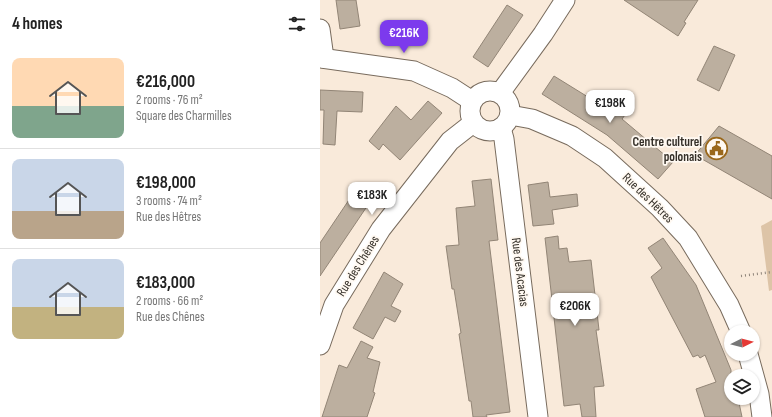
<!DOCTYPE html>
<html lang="en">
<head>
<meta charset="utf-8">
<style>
  :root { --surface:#fff; --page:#f6f6f6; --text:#222; --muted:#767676; --line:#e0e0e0; --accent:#7c3aed }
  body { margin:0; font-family:"Sofia Sans Condensed",sans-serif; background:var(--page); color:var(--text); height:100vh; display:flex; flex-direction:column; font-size:15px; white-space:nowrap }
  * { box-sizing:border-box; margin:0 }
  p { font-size:13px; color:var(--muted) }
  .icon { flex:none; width:22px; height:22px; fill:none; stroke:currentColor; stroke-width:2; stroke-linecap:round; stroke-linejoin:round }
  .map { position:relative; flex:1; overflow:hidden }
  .sheet { display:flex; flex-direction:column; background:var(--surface); width:320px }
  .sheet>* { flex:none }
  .needle { width:26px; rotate:84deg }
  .controls { position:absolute; left:404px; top:325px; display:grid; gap:8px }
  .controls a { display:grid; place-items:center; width:36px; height:36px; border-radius:50%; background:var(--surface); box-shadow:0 1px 3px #0004; font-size:20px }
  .price { position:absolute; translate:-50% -34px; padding:0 9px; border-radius:8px; background:#fff; color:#222; font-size:13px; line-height:26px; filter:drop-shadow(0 1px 2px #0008) }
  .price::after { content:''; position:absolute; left:50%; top:24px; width:12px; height:9px; margin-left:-6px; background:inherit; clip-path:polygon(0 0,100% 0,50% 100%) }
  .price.on { background:var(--accent); color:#fff }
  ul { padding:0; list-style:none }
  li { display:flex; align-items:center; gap:12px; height:100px; padding:0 12px }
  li+li { border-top:1px solid var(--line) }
  li span { display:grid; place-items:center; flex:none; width:112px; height:80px; border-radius:8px; color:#555 }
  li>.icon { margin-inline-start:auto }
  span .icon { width:48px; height:48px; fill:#fffc; stroke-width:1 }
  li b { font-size:17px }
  h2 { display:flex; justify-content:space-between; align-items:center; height:48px; padding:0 12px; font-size:17px }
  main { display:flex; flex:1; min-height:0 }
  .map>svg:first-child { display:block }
  .green { fill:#ddc4a7 }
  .building { fill:#bcaf9f; stroke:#928576 }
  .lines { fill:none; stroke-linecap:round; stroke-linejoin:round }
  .minor-casing { stroke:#786b5d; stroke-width:21 }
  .path { stroke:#8f857a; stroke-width:2.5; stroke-dasharray:1 3; stroke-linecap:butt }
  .minor { stroke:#fff; stroke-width:19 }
  .labels { text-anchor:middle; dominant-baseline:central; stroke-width:3.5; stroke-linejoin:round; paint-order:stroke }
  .poi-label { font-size:13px; font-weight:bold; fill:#353029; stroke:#fff9f2; text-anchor:end }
  .street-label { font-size:13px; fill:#353029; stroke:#fff9f2 }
</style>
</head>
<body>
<main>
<section class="sheet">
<h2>4 homes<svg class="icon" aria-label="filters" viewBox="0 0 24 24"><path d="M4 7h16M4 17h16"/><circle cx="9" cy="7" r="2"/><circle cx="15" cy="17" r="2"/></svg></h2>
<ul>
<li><span style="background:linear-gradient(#ffd9b3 60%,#7fa58c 0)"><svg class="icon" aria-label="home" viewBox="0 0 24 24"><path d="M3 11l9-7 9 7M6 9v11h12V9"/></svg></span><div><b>€216,000</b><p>2 rooms · 76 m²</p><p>Square des Charmilles</p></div></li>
<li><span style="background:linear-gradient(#c9d6e8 65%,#b9a48a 0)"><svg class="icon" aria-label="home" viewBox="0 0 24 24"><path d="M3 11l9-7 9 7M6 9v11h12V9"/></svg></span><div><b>€198,000</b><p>3 rooms · 74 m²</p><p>Rue des Hêtres</p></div></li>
<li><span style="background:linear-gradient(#c9d6e8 60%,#c2b280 0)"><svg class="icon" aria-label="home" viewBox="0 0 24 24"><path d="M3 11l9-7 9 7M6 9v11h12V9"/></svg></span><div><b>€183,000</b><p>2 rooms · 66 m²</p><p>Rue des Chênes</p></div></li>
</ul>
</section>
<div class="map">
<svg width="452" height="417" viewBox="0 0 452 417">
  <rect width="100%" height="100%" fill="#f9eada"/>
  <!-- green -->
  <path class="green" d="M452,220V290L449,291L441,226Z"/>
  <!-- building -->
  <g class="building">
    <path d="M16,0H36L40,26L20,29Z"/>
    <path d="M304,0H378L364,22L366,23L358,36Z"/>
    <path d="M187,5L203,15L168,67L153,57Z"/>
    <path d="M394,46L415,55L399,91L377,80Z"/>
    <path d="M234,76L289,110L300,95L313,104L302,119L353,162L338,179L287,135L222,94Z"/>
    <path d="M0,90L43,92L42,112L17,111L15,145L3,144L4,110H0Z"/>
    <path d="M108,101L122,113L80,160L63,144L59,150L49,141L76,106L91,120Z"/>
    <path d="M399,126L452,156V199L375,155Z"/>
    <path d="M171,179L178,240L169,241L190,412L166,415L167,417H153L151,401H149L139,334L141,333L134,289H132L126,246L139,245L136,208L155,206L152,181Z"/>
    <path d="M228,182L230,197L257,194L258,206L232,210L234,224L213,226L208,185Z"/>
    <path d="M39,185L54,196L0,276V243Z"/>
    <path d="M238,236L239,249L247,248L249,262L271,260L279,330H276L284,386L274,387L276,417H262L260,404L244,406L225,238Z"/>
    <path d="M343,238L376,285L411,370V398H418L422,417H385L376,389L396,382L385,355L380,358L378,355L373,357L331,277L342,268L328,248Z"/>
    <path d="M64,272L83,284L71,306L81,311L75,322L65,317L53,339L33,328Z"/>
    <path d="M41,341L53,347L47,358L60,362L53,392L55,393L47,417H2L19,365L27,368Z"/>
  </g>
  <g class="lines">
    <defs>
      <g id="minor">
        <path d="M0,29L4,58"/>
        <path d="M0,58L94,71L132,88L152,101"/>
        <circle cx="170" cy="111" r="20"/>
        <path d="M180,93L223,34L245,0"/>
        <path d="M190,115L212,119L252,136L285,158L340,208L368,238L409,305L421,332"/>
        <path d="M181,128L184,139L218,417"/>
        <path d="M0,345L14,305L61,229L130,141L153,123"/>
        <path d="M428,354L439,394L442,417"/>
      </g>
    </defs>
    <!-- minor casing -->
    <use href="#minor" class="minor-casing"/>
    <!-- path -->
    <path class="path" d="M421,276L452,272"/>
    <!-- minor -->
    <use href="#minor" class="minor"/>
  </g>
  <!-- icons -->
  <defs>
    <symbol id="civic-ring" viewBox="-11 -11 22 22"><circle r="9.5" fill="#fff9f2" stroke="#9a681c" stroke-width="1.5"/><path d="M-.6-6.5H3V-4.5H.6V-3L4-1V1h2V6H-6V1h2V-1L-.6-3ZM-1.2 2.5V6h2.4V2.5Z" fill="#9a681c"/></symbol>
  </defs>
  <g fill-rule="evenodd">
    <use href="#civic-ring" x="384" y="136" width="25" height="25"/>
  </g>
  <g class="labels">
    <!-- poi labels -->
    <g class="poi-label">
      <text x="382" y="142">Centre culturel<tspan x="382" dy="15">polonais</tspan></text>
    </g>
    <!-- street labels -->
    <g class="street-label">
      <text transform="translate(328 198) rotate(44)">Rue des Hêtres</text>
      <text transform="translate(38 266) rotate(-58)">Rue des Chênes</text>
      <text transform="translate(200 272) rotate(83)">Rue des Acacias</text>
    </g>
  </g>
</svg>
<div class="controls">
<a><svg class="needle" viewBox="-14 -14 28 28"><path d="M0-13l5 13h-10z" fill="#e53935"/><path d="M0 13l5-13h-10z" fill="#767676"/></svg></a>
<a><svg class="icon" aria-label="layers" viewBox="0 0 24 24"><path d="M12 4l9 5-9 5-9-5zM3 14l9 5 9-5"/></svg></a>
</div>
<b class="price on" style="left:84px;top:54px">€216K</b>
<b class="price" style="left:290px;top:124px">€198K</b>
<b class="price" style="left:52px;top:216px">€183K</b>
<b class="price" style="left:255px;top:327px">€206K</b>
</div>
</main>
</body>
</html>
